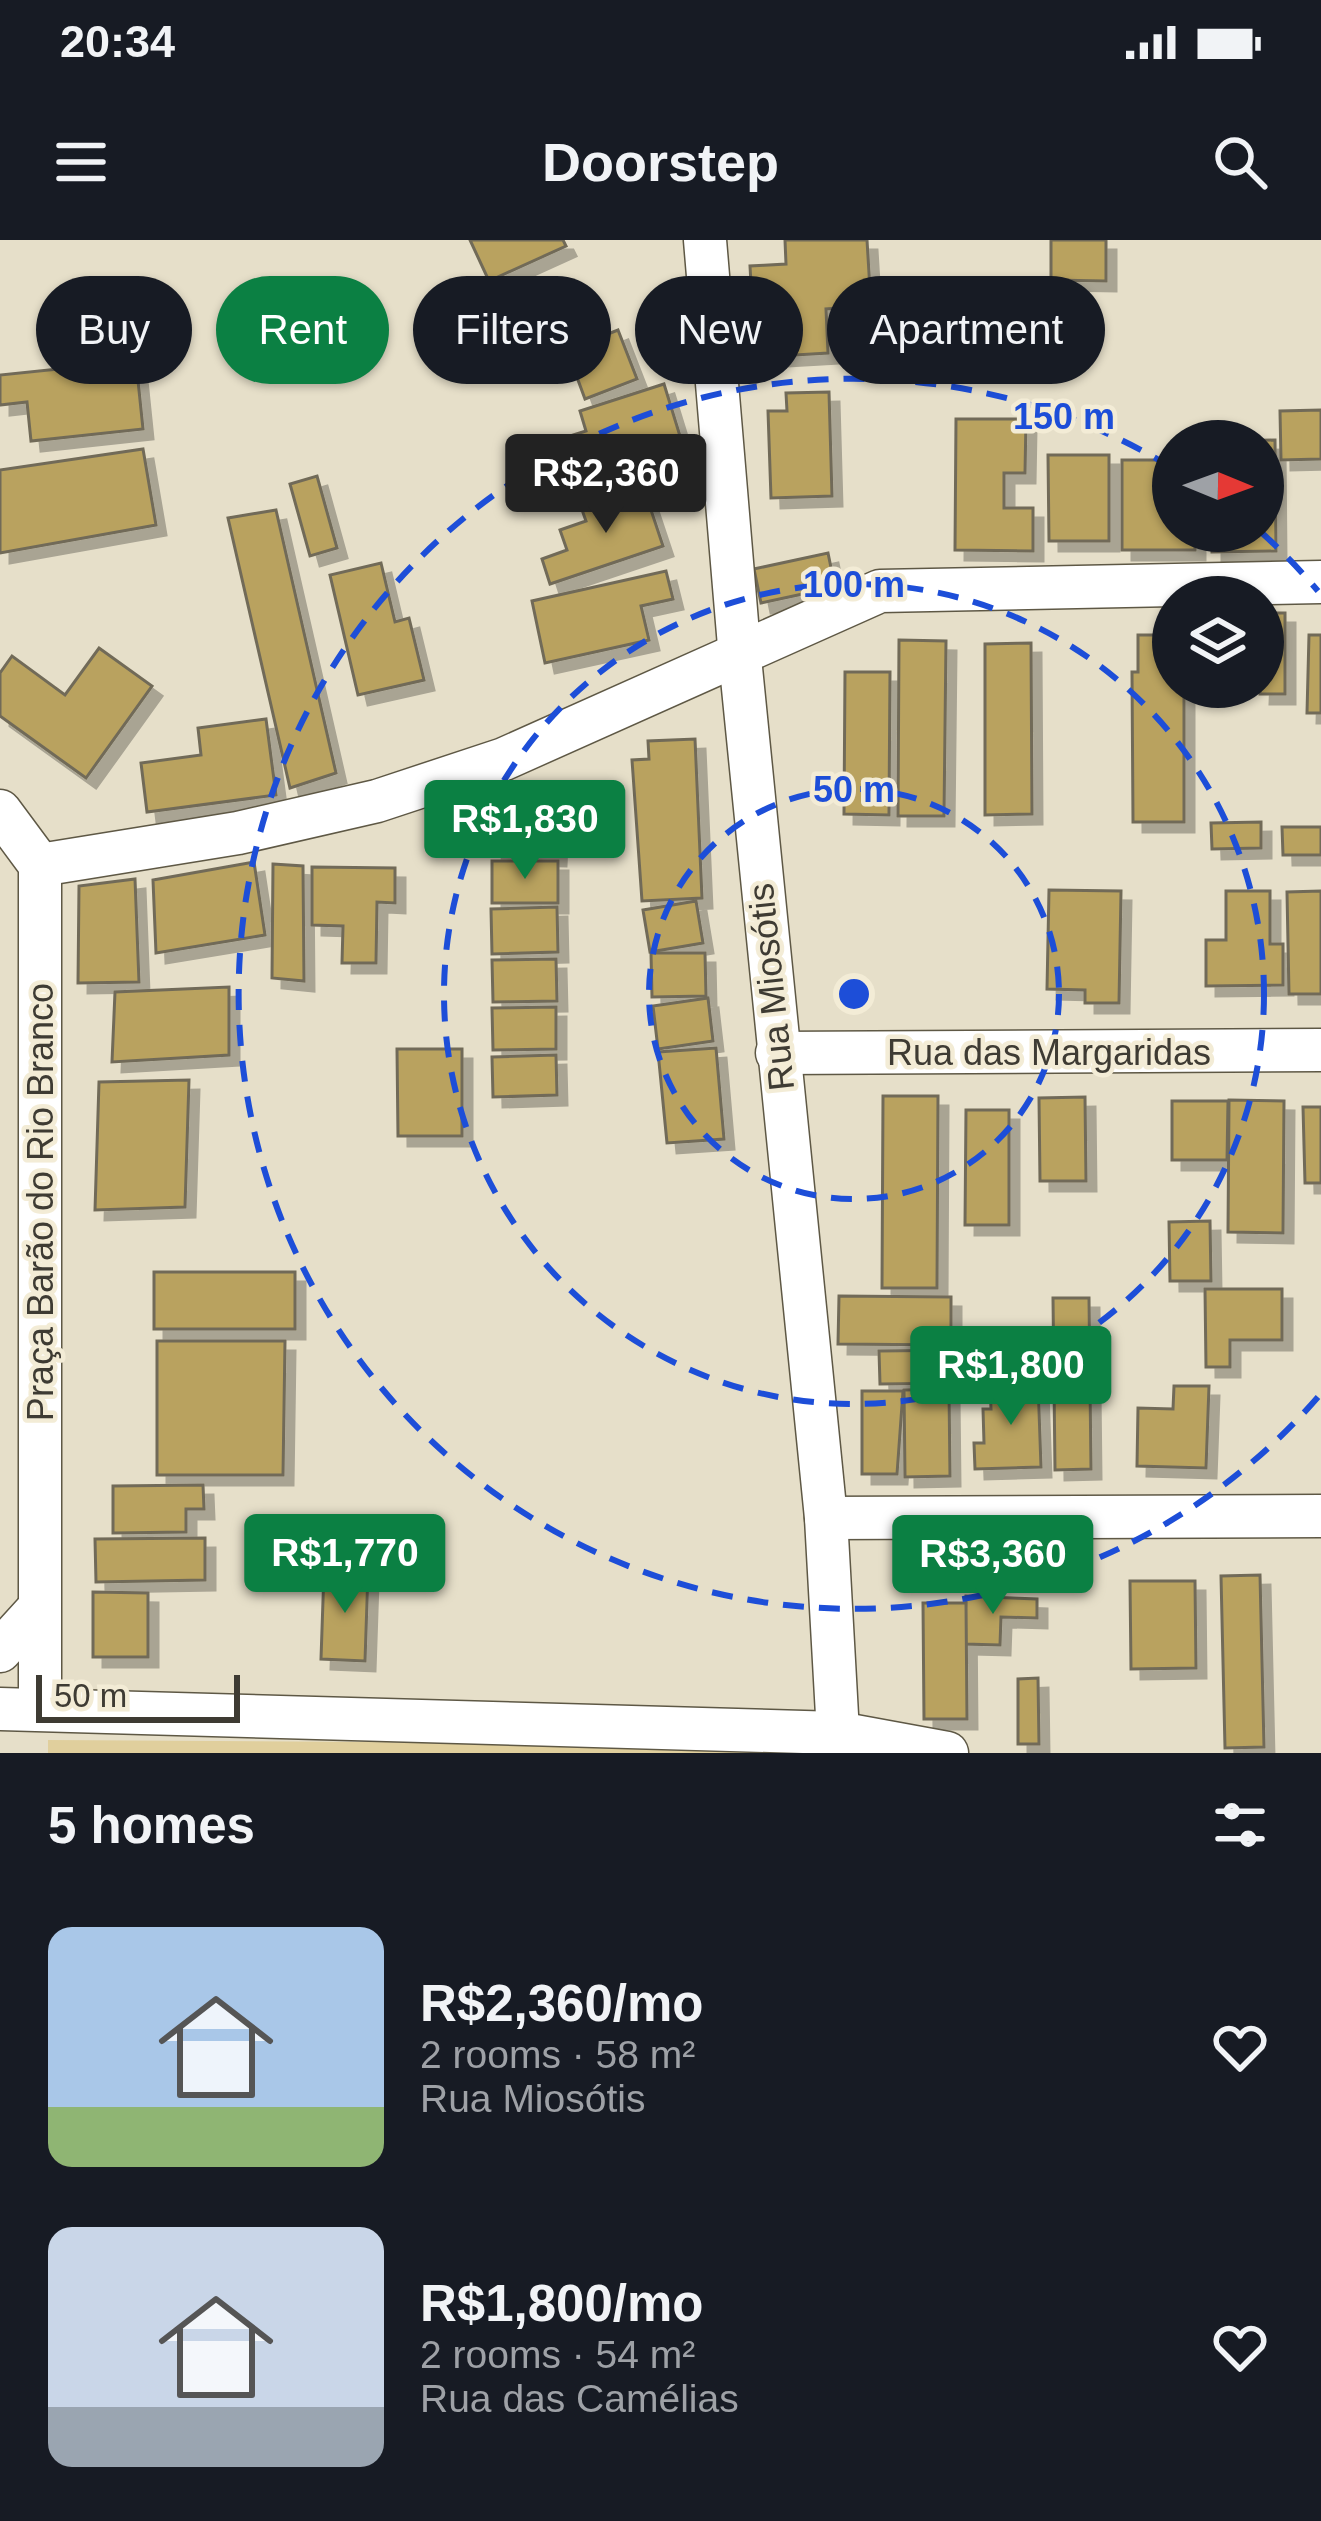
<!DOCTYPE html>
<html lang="en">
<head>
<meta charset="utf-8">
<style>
  :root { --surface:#171b24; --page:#242831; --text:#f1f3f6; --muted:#9ea1a6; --accent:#0b8043 }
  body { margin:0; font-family:Arial,sans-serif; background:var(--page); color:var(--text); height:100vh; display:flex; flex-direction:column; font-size:45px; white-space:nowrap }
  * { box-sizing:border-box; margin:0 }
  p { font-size:39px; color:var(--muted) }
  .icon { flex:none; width:66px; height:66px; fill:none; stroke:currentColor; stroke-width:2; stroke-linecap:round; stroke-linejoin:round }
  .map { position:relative; height:1513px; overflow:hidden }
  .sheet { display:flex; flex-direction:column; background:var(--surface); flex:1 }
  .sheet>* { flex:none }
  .banner { position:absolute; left:36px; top:36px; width:1251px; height:108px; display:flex; gap:24px }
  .needle { width:78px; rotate:91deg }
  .buttons { position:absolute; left:1152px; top:180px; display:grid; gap:24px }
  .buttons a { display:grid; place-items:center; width:132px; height:132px; border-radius:50%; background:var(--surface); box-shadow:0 3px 9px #0004; font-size:60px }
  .scale { position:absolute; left:36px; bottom:30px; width:204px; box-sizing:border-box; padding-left:12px; border:6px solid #3e3b33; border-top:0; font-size:33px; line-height:42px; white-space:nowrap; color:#3e3b33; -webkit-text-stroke:9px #f3ecd6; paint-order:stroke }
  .price { position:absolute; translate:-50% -102px; padding:0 27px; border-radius:12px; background:var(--accent); color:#fff; font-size:39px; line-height:78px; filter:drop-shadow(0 3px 6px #0008) }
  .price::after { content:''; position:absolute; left:50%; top:72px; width:36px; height:27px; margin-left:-18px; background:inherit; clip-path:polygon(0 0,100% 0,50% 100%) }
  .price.current { background:#222; color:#fff }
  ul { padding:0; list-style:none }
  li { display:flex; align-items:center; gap:36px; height:300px; padding:0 48px }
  li span { display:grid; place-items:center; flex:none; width:336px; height:240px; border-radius:24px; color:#555 }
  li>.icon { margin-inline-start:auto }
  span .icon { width:144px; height:144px; fill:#fffc; stroke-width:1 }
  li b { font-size:51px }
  h2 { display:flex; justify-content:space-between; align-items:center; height:144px; padding:0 48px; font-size:51px }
  .pill { padding:0 42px; border-radius:54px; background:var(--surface); box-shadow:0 3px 9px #0004; font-size:42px; line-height:108px }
  .pill.current { background:var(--accent); color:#fff }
  .status { display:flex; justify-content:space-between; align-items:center; height:84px; padding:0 60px; background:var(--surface); direction:ltr }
  .status svg { height:33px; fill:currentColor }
  header { display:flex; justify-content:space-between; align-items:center; height:156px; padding:0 48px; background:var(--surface); font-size:54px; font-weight:800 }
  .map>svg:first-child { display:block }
  .green { fill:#e0cf9d }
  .building { fill:#b9a25f; stroke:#716b58; stroke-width:3; filter:url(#shadow) }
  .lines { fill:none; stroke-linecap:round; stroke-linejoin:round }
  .minor-casing { stroke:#5e5845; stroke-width:45 }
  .minor { stroke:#fff; stroke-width:42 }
  .ring { fill:none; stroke:#1d4ed8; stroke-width:6; stroke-dasharray:21 15 }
  .labels { text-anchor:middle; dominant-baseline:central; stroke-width:9; stroke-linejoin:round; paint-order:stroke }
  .street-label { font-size:36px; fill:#3e3b33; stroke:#f3ecd6 }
  .centre { fill:#1d4ed8; stroke:#f3ecd6; stroke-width:6 }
  .ring-label { font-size:36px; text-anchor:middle; font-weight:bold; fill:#1d4ed8; stroke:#f3ecd6; stroke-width:9; stroke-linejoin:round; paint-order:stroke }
</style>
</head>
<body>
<div class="status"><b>20:34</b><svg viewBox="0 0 49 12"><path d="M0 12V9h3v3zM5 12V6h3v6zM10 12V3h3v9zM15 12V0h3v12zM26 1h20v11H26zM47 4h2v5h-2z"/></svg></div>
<header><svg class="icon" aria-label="menu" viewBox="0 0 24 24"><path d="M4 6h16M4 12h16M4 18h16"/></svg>Doorstep<svg class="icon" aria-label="search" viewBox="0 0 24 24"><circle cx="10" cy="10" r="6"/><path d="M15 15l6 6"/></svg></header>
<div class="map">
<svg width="1321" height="1513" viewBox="0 0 1321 1513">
  <defs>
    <filter id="shadow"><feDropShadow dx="10" dy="10" stdDeviation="0" flood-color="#0004"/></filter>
  </defs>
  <rect width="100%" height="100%" fill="#e6dfc9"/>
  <!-- green -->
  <path class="green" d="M48,1500L506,1503L828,1513H48Z"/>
  <!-- building -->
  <g class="building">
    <path d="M470,0H563L566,6L489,41Z"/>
    <path d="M785,0H867L871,66L826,69L828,113L779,116L776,77L753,79L750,26L786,24Z"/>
    <path d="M1051,0H1106V41L1051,40Z"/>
    <path d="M952,76H1032L1033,91L1062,90V103L995,104V120H952Z"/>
    <path d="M618,90L637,139L585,159L567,110Z"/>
    <path d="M136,121L143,189L31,201L27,162L0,165V135Z"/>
    <path d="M664,144L684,209L586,240L570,196L586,191L580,171Z"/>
    <path d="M829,152L832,256L771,258L768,171H787L786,153Z"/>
    <path d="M1321,170V219L1281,220L1280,171Z"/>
    <path d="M956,179H1026L1025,233H1004V268H1033V311L955,310Z"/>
    <path d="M1275,200L1276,311L1212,312V291H1263V201H1226Z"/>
    <path d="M143,209L156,285L0,313V230Z"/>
    <path d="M1048,215H1109V301H1049Z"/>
    <path d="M1122,220H1173V291H1195V310H1122Z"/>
    <path d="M317,236L337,308L310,316L290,244Z"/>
    <path d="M643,246L663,306L550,344L542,319L567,310L560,290L586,281L581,267Z"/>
    <path d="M276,270L336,533L290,548L228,278Z"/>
    <path d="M828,313L835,347L761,363L754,329Z"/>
    <path d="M381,323L395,382L409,378L424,440L358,455L330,335Z"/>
    <path d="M666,331L673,359L641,366L649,400L545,423L532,361Z"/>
    <path d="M1263,373H1285V454H1260Z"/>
    <path d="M1138,395H1173V447H1184V582H1133L1132,432H1138Z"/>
    <path d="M1309,395H1321V473H1307Z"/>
    <path d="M899,400L946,401L944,576H898Z"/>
    <path d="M1031,403L1032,574L985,575V404Z"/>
    <path d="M99,408L152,446L86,538L0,476V433L12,416L65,455Z"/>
    <path d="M845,432H890L889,575L844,574Z"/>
    <path d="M266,479L276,555L147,572L141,523L201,515L198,488Z"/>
    <path d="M695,499L702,658L642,661L632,520L649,519L648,501Z"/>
    <path d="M494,569L558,572L556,616L492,614Z"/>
    <path d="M1261,582V608L1212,609L1211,583Z"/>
    <path d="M1282,587H1321V615H1283Z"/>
    <rect x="492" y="621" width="66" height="42"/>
    <path d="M254,622L265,695L156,713L153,640Z"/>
    <path d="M273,624L303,626L304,741L272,738Z"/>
    <path d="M312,627L395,628V663L377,662L376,723H342L343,686L312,685Z"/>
    <path d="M135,639L139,742L78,743L79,646Z"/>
    <path d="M1049,650L1121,651L1119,763H1085V750L1047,749Z"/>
    <path d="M1226,651H1270V704H1283V745L1206,746V700H1226Z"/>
    <path d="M1321,651V754H1289L1287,652Z"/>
    <path d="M696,661L703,703L650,712L643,670Z"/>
    <path d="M557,667L558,712L492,714L491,669Z"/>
    <path d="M651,713H705L706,756L652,757Z"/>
    <path d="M556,719L557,761L493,762L492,720Z"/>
    <path d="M229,747V815L112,822L115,752Z"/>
    <path d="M708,758L713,801L658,809L653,766Z"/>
    <path d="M556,767V809L493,810L492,768Z"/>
    <path d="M716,808L724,899L667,903L658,812Z"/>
    <path d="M397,809H462V896H398Z"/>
    <path d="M556,815L557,855L493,857L492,817Z"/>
    <path d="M189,840L185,967L95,970L99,842Z"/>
    <path d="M883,856H938L937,1048H882Z"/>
    <path d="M1085,857L1086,941H1040L1039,858Z"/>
    <path d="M1229,860L1284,861L1283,993L1228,992Z"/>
    <path d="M1172,861H1228L1227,920H1172Z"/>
    <path d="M1303,867H1321V943H1305Z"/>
    <path d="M966,870H1009V985H965Z"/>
    <path d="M1210,981L1211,1041H1170L1169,982Z"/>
    <rect x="154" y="1032" width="141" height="57"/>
    <path d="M1205,1049H1282V1100H1230V1127H1206Z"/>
    <path d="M839,1056L951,1057V1105L838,1104Z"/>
    <path d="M1053,1058H1089L1091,1229L1055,1230Z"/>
    <path d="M157,1101H285L283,1235H157Z"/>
    <path d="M964,1110V1143L880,1144L879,1111Z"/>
    <path d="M1038,1142L1041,1227L975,1229L974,1203H984L983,1169H991L990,1143Z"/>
    <path d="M1174,1146H1209L1206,1228L1137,1226L1138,1168L1173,1169Z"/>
    <path d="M949,1149L950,1236L905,1237L904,1150Z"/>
    <path d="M862,1151H903L897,1234H862Z"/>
    <path d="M203,1245L204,1269H186V1292L113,1293V1246Z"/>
    <path d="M205,1298V1340L96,1342L95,1299Z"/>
    <path d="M324,1331L368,1332L365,1421L321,1419Z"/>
    <path d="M1260,1335L1264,1507L1225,1508L1221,1336Z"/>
    <path d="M1130,1341H1195L1196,1428L1131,1429Z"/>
    <path d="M93,1352L148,1353V1417H93Z"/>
    <path d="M966,1356L1037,1359V1378L1001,1377L1000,1405L964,1404Z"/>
    <path d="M923,1363H966L967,1479H924Z"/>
    <path d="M1038,1438L1039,1504H1018V1439Z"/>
  </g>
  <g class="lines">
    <defs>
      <g id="minor">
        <path d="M705,0L740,418L826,1278L838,1493"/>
        <path d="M0,571L40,625V1469"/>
        <path d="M40,625L238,593L377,561L504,519L880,351L1321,342"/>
        <path d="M777,813L1321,810"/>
        <path d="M826,1278L1321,1276"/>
        <path d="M0,1411L39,1368"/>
        <path d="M0,1469L838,1493L947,1513"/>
      </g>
    </defs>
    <!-- minor casing -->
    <use href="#minor" class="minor-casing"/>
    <!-- minor -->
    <use href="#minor" class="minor"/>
  </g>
  <!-- distance rings -->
  <g class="ring">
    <circle cx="854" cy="754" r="205"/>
    <circle cx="854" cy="754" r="410"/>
    <path d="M1318 1157A615 615 0 1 1 1171 227M1262 293A615 615 0 0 1 1318 351"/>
  </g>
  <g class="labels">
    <!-- street labels -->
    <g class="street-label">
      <text transform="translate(771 747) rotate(-96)">Rua Miosótis</text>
      <text x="1049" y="812">Rua das Margaridas</text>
      <text transform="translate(40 962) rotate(-90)">Praça Barão do Rio Branco</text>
    </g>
  </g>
  <circle cx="854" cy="754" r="18" class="centre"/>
  <g class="ring-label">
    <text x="1064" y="189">150 m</text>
    <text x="854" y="357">100 m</text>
    <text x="854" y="562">50 m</text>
  </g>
</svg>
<div class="buttons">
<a><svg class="needle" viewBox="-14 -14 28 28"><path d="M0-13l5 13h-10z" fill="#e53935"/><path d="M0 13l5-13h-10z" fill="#9ea1a6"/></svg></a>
<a><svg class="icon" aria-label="layers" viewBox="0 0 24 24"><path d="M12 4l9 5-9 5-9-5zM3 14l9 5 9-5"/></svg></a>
</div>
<div class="scale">50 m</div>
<b class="price current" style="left:606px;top:296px">R$2,360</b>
<b class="price" style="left:525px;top:642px">R$1,830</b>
<b class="price" style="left:1011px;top:1188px">R$1,800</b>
<b class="price" style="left:345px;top:1376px">R$1,770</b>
<b class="price" style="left:993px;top:1377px">R$3,360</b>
<div class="banner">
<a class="pill">Buy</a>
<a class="pill current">Rent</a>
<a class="pill">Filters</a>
<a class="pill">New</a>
<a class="pill">Apartment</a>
</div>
</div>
<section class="sheet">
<h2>5 homes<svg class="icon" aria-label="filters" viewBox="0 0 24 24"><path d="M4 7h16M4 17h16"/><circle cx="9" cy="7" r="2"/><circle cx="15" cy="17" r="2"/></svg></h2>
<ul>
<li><span style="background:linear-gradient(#a9c7e8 75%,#8fb573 0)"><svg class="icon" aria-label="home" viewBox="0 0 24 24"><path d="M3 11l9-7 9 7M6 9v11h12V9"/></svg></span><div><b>R$2,360/mo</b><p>2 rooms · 58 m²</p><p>Rua Miosótis</p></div><svg class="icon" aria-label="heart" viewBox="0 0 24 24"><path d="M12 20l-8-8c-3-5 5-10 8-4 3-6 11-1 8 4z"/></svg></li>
<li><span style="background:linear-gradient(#c9d6e8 75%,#9aa5b1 0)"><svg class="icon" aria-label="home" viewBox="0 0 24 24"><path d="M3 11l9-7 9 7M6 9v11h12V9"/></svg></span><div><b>R$1,800/mo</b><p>2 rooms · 54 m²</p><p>Rua das Camélias</p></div><svg class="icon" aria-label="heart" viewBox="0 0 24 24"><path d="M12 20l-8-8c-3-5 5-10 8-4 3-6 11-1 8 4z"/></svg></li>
</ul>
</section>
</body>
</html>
